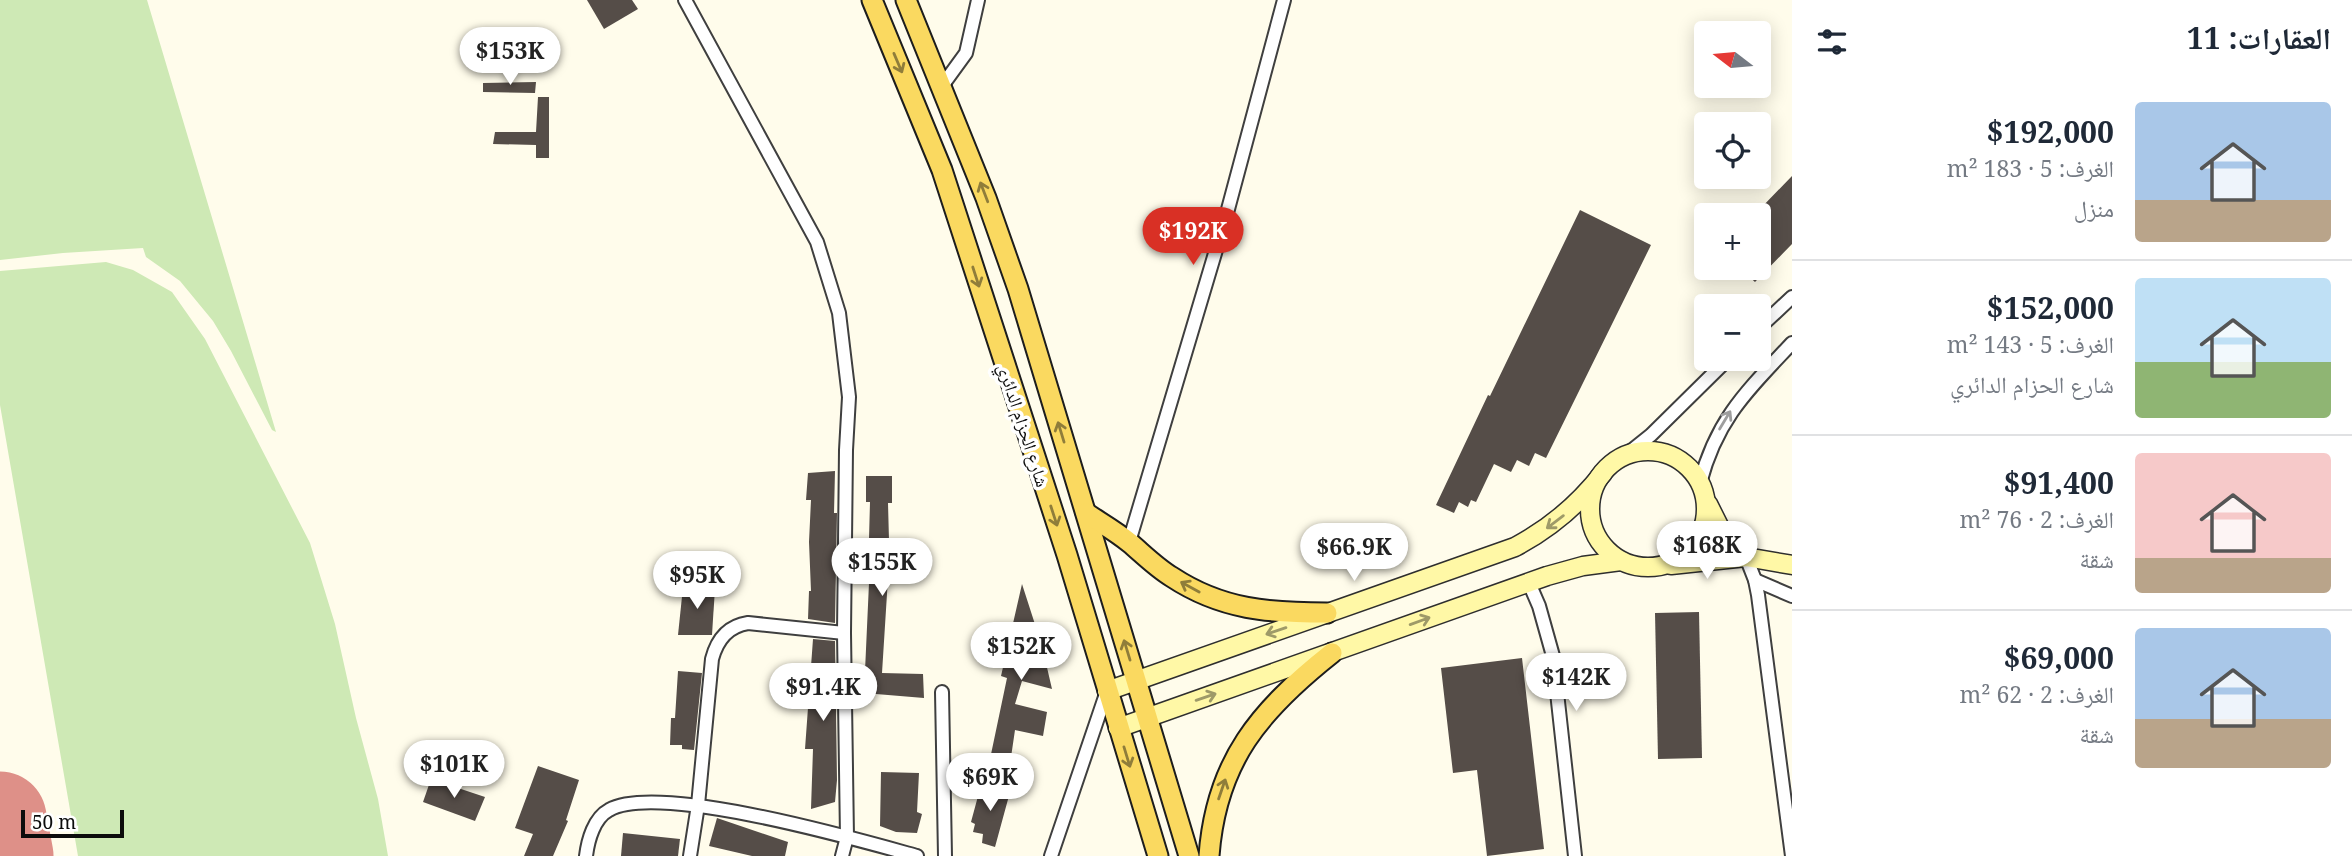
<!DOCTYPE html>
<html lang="ar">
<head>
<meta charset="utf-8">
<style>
  :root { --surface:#fff; --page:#f6f6f7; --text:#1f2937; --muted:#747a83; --line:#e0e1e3; --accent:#d93025 }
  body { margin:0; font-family:"Noto Serif","Noto Naskh Arabic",serif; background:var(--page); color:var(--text); direction:rtl; height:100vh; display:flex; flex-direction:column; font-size:26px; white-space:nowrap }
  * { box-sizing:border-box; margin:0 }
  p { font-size:23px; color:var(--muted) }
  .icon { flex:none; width:38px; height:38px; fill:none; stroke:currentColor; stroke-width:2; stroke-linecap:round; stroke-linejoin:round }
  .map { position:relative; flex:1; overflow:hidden; direction:ltr }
  .side { display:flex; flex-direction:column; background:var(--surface); width:560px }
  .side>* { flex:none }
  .needle { width:46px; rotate:286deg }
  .buttons { position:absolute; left:1694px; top:21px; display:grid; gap:14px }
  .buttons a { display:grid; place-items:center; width:77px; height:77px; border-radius:7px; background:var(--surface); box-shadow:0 4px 18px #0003; font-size:35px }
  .scale { position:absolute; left:21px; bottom:18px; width:103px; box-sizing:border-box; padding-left:7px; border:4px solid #0c0c0c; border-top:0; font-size:19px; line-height:24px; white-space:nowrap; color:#0c0c0c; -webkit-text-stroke:5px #fff; paint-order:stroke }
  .price { position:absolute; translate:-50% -60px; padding:0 16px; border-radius:24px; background:#fff; color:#222; font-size:23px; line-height:46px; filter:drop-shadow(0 2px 4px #0008) }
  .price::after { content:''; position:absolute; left:50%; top:42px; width:21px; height:16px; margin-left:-10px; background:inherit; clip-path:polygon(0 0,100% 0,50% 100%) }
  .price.selected { background:var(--accent); color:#fff }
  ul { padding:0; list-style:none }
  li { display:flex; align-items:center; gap:21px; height:175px; padding:0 21px }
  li+li { border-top:2px solid var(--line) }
  li span { display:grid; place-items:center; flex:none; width:196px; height:140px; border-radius:7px; color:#555 }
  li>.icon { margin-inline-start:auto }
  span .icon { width:84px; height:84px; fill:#fffc; stroke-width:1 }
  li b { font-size:30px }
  h2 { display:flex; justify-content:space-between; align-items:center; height:84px; padding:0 21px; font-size:30px }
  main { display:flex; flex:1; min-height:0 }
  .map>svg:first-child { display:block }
  .green { fill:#cee9b5 }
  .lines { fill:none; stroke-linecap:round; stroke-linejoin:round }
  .runway { stroke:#de9088; stroke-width:93 }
  .building { fill:#554d48 }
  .street-casing { stroke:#3f3f3f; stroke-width:16 }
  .secondary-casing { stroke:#2e2e2e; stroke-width:21 }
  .primary-casing { stroke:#1d1d1d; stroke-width:23 }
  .street { stroke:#fff; stroke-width:12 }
  .secondary { stroke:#fff8a6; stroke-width:18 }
  .primary { stroke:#fad960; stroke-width:19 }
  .oneway { stroke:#8f7d3a }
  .oneway2 { stroke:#9e9e9e }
  .oneway3 { stroke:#9e9a68 }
  .labels { text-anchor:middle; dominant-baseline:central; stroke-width:7; stroke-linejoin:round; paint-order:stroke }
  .street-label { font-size:18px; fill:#0c0c0c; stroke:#fff }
</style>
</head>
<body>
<main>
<section class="side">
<h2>العقارات: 11<svg class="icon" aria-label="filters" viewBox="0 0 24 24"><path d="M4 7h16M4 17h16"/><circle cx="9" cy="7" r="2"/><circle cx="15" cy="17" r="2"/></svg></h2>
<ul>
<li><span style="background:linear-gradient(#a9c7e8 70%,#b9a48a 0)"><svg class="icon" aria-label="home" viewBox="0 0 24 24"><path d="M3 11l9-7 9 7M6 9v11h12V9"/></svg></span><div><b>$192,000</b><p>الغرف: 5 · 183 m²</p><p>منزل</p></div></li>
<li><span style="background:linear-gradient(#bfe0f5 60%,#8fb573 0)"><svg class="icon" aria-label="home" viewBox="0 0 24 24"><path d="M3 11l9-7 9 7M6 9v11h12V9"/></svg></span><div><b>$152,000</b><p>الغرف: 5 · 143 m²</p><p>شارع الحزام الدائري</p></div></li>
<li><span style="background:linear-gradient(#f6c9c9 75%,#b9a48a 0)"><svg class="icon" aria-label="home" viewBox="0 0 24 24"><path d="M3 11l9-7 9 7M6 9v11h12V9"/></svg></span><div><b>$91,400</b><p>الغرف: 2 · 76 m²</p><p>شقة</p></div></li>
<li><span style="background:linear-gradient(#a9c7e8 65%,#b9a48a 0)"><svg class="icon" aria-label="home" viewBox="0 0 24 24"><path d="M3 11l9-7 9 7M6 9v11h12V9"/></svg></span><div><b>$69,000</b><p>الغرف: 2 · 62 m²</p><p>شقة</p></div></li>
</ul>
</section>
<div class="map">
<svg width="1792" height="856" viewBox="0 0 1792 856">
  <rect width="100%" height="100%" fill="#fffceb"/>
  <!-- green -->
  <g class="green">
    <path d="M0,0H147L276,432L272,430L231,351L213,321L180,281L146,257L143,248L63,253L0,260Z"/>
    <path d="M106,262L133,270L172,292L205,339L310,543L335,624L356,718L378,799L388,856H78L0,405V271Z"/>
  </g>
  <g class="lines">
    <!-- runway -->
    <path class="runway" d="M0,818L7,856"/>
  </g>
  <!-- building -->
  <g class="building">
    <path d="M587,0H632L638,9L604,29Z"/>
    <path d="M536,82L535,93L483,92V83Z"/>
    <path d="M538,97H549V158H536V145L493,144L495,132H536Z"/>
    <path d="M1792,176V244L1755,282L1740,268H1759V210Z"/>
    <path d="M1580,210L1651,245L1546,458L1535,453L1529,466L1517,460L1511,472L1494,464L1476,502L1471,500L1468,507L1459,502L1454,513L1436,505L1488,395L1490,396Z"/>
    <path d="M835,471L834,513H837L835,623L808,619L809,591H811L809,542L811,500H806L808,473Z"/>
    <path d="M866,476H892V503H888L890,578H888L882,673L923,674L924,698L864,693L871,539H869L870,502H866Z"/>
    <path d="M1022,584L1042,646L1052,689L1022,681L1015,704L1047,712L1043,736L1015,730L1010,764L990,759L1007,678L1001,676Z"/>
    <path d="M683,587L715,588L712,635H678Z"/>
    <path d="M1699,612L1702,758L1658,759L1655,613Z"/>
    <path d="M813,639L835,641L837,780L835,802L811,809L813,749H805Z"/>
    <path d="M1522,658L1544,849L1487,856L1477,770L1453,773L1441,668Z"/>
    <path d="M678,671L702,673L694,750L682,749V745H670L671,718H675Z"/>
    <path d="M538,766L579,780L566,820L568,821L553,856H524L533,834L515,828Z"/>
    <path d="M881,772L919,773L917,812L922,814L917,833L896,832L880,826Z"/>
    <path d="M431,779L485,797L475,821L423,802Z"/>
    <path d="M981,785L1010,792L995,847L982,843L983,834L973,832L975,824L971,822Z"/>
    <path d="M717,818L788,842L785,856H752L709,846Z"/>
    <path d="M623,833L680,839L678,856H621Z"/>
  </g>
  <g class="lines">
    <defs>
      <g id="street">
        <path d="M685,0L817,242L839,313L849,397L846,450L844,633L847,837L842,856"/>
        <path d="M942,86L966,53L978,0"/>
        <path d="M1759,328L1792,297"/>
        <path d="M1626,455L1651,435L1728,359"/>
        <path d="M1700,483C1717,418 1748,390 1792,343"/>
        <path d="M1129,542L1227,213L1284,0"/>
        <path d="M1746,557L1755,580L1758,595L1792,856"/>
        <path d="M1755,580L1792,596"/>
        <path d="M1529,583L1539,606L1553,656L1575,856"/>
        <path d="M942,692L945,856"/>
        <path d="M586,856C588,840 594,818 609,810C658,782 859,840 917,856"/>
        <path d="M690,856L698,805L712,659C717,640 728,626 748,623L844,633"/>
        <path d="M1051,856L1107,691"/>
      </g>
      <g id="secondary">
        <circle cx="1648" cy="509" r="58"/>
        <path d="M1708,504L1721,530L1746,557"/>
        <path d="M1671,565L1746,557L1792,565"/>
        <path d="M1107,691L1515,547C1551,528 1578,505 1603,473"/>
        <path d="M1118,728L1547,576L1583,566L1621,561"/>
      </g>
      <g id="primary">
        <path d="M872,0L942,170L1067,555L1158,856"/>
        <path d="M906,0L986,198L1018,289L1189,856"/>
        <path d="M1086,513C1101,523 1117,532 1130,543C1144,555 1157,568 1172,577C1222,610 1270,613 1327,613"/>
        <path d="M1209,856C1216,761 1260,710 1332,653"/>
      </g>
    </defs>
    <!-- street casing -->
    <use href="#street" class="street-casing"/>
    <!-- secondary casing -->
    <use href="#secondary" class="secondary-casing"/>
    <!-- primary casing -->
    <use href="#primary" class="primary-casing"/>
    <!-- street -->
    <use href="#street" class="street"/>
    <!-- secondary -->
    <use href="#secondary" class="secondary"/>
    <!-- primary -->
    <use href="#primary" class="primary"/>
  </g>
  <!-- one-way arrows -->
  <defs><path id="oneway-shaft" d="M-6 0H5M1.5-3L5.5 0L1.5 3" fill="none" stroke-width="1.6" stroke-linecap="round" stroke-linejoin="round" transform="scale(1.75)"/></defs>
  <g class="oneway">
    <use href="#oneway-shaft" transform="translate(898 63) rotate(67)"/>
    <use href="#oneway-shaft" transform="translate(984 192) rotate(-111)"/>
    <use href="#oneway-shaft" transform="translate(976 277) rotate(72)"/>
    <use href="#oneway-shaft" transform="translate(1061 432) rotate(-107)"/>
    <use href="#oneway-shaft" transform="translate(1054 516) rotate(72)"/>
    <use href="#oneway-shaft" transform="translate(1190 587) rotate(-151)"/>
    <use href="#oneway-shaft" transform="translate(1127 650) rotate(-107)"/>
    <use href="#oneway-shaft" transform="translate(1127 757) rotate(73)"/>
    <use href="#oneway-shaft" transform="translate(1222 789) rotate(-71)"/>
  </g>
  <use class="oneway2" href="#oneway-shaft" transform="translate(1725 420) rotate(-59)"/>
  <g class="oneway3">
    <use href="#oneway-shaft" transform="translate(1555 522) rotate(143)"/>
    <use href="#oneway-shaft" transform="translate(1420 621) rotate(-20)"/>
    <use href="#oneway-shaft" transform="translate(1276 631) rotate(161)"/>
    <use href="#oneway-shaft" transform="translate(1206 697) rotate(-19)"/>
  </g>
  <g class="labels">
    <!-- street labels -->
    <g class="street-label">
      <text transform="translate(1024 425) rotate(72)">شارع الحزام الدائري</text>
    </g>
  </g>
</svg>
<div class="buttons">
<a><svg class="needle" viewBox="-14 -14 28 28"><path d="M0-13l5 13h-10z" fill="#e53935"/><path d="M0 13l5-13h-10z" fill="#747a83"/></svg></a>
<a><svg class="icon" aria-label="locate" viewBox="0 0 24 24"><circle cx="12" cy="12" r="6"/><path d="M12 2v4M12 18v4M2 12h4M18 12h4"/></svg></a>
<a>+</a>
<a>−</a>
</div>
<div class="scale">50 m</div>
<b class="price" style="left:510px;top:87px">$153K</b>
<b class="price selected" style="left:1193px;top:267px">$192K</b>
<b class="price" style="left:1707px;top:581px">$168K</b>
<b class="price" style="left:1354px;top:583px">$66.9K</b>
<b class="price" style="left:882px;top:598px">$155K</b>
<b class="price" style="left:697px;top:611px">$95K</b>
<b class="price" style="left:1021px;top:682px">$152K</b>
<b class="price" style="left:1576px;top:713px">$142K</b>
<b class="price" style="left:823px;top:723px">$91.4K</b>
<b class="price" style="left:454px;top:800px">$101K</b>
<b class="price" style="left:990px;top:813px">$69K</b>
</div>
</main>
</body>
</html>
